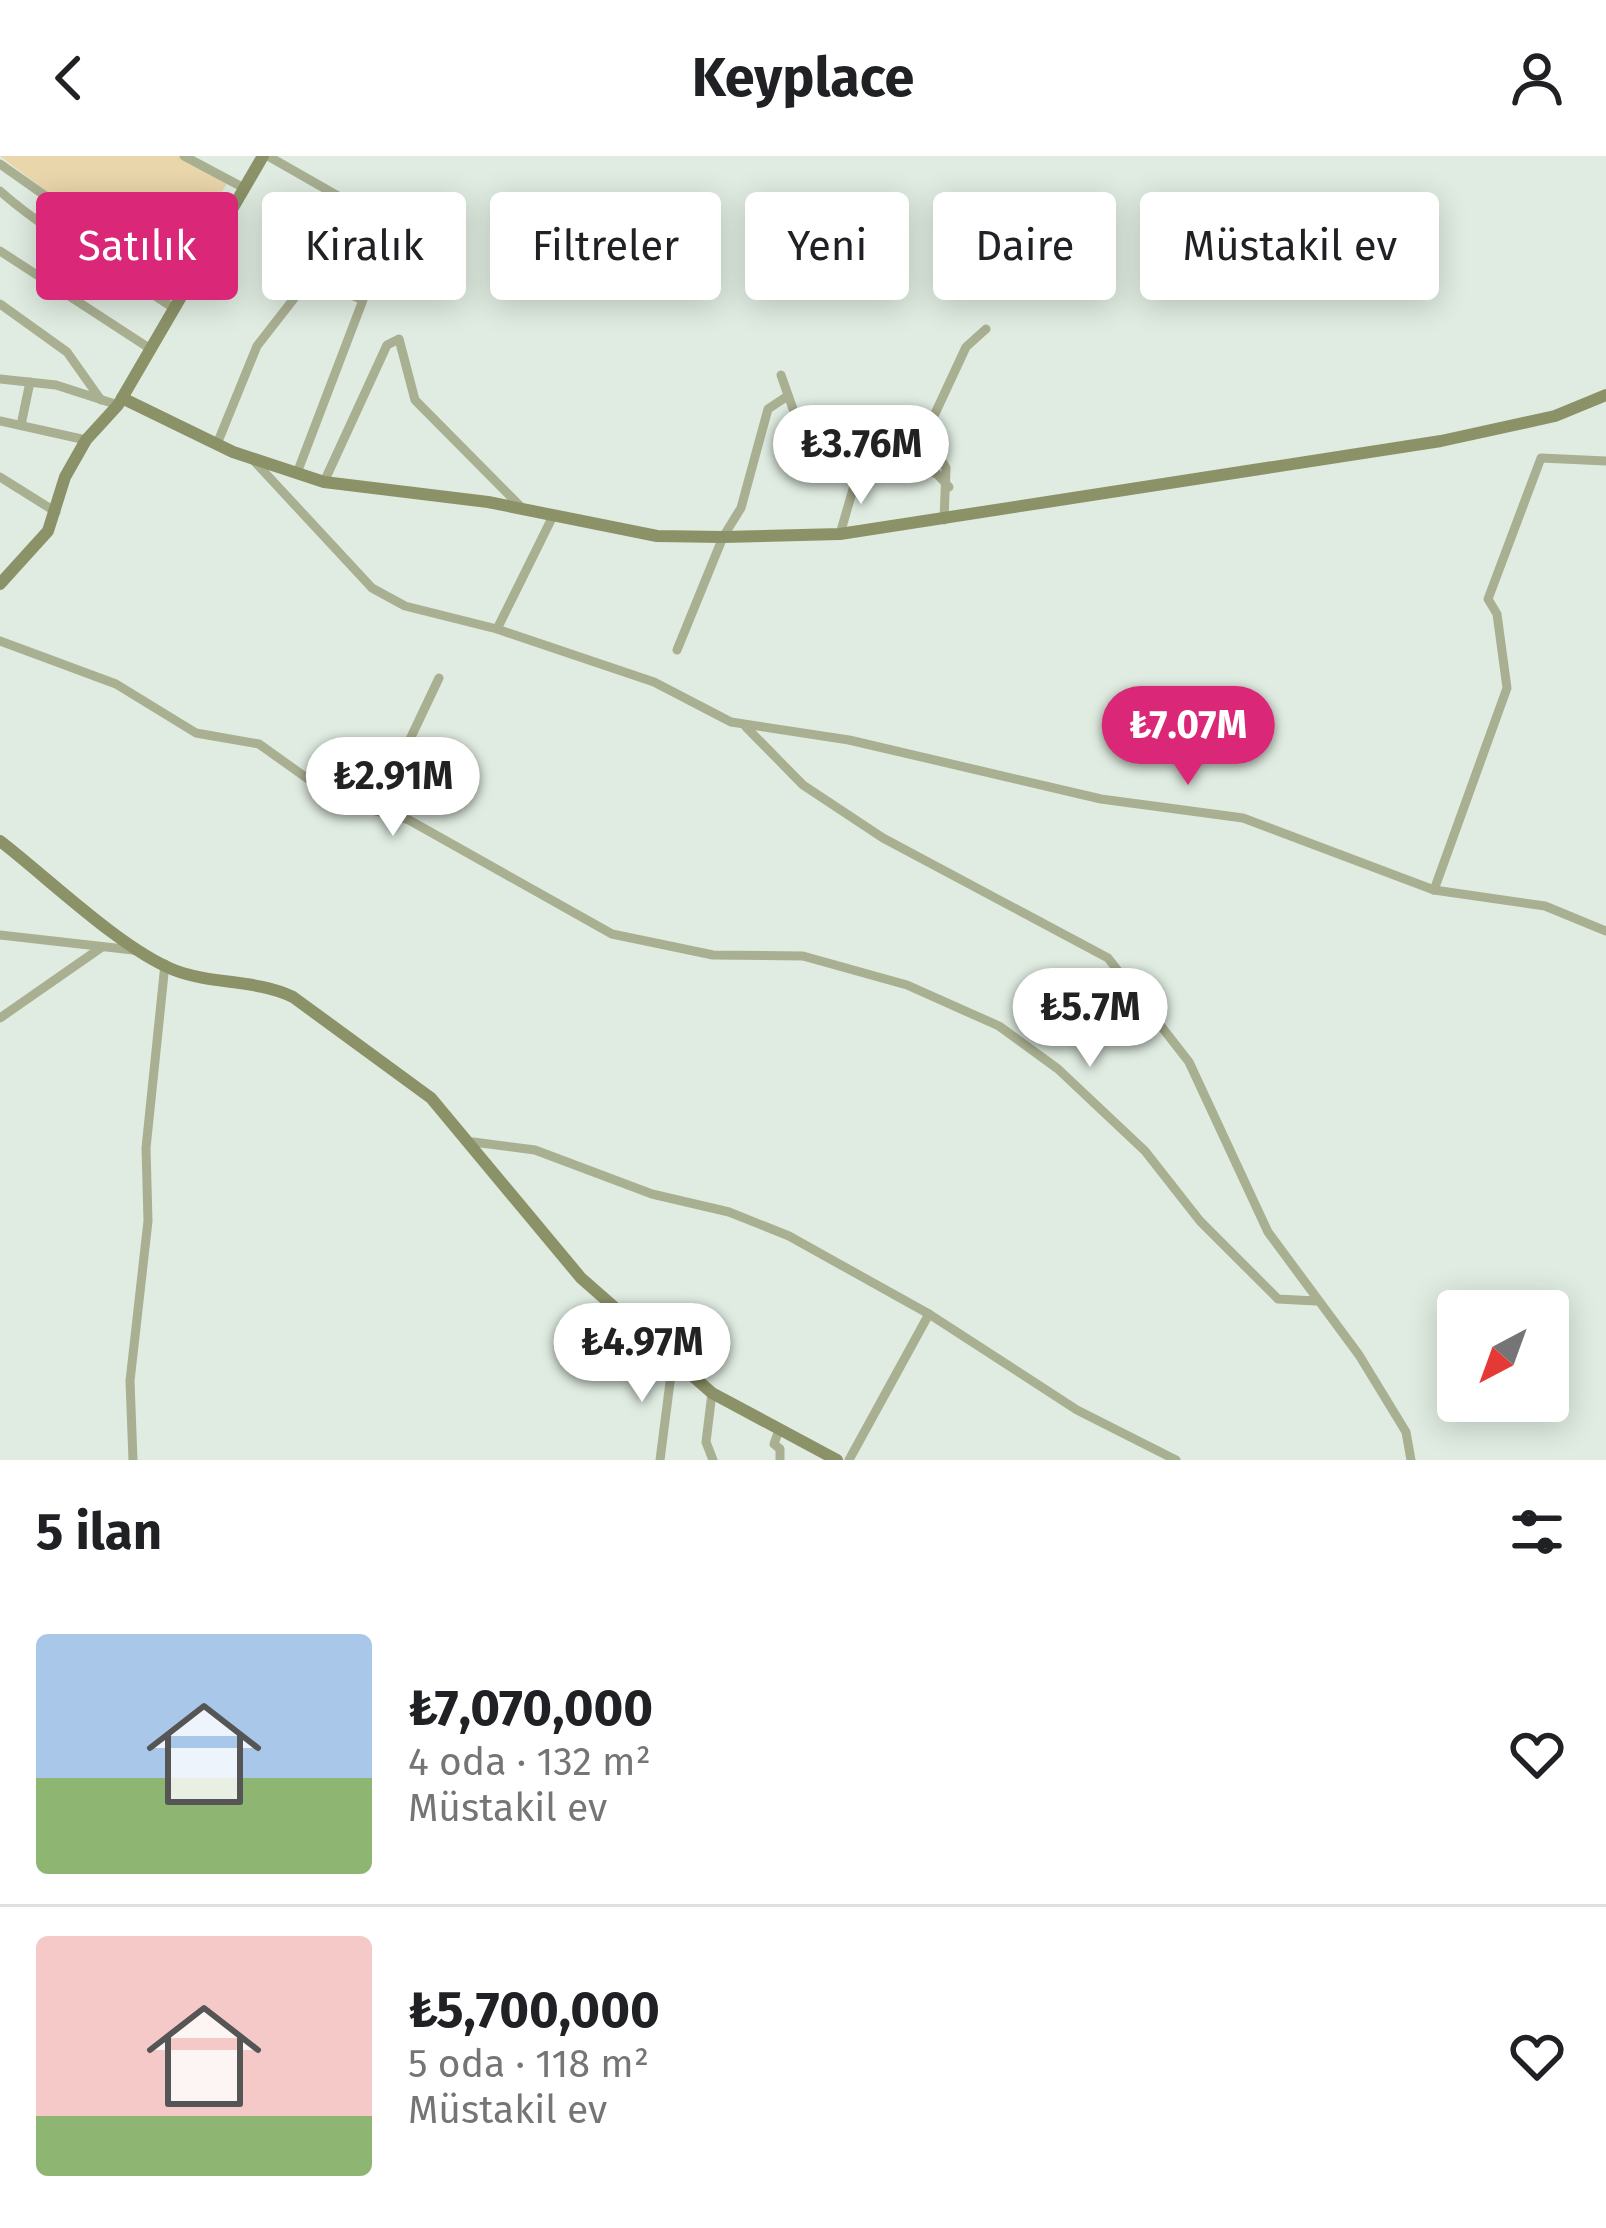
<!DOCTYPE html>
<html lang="tr">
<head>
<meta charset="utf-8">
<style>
  :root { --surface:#fff; --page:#f6f6f6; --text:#202124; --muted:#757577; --line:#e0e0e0; --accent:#db2777 }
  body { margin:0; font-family:"Fira Sans",sans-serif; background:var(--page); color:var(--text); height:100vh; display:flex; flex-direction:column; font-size:45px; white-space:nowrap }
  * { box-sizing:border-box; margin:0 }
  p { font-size:39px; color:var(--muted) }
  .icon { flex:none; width:66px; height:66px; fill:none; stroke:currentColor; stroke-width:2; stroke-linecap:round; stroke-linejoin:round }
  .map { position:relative; height:1304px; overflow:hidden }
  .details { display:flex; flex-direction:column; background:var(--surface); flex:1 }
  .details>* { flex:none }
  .hud { position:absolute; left:36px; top:36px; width:1536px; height:108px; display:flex; gap:24px }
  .needle { width:78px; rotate:221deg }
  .tools { position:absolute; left:1437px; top:1134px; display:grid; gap:24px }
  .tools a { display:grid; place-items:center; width:132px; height:132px; border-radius:12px; background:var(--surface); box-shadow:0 6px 30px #0003; font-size:60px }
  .price { position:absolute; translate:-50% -102px; padding:0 27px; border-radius:42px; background:#fff; color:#222; font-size:39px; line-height:78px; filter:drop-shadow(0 3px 6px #0008) }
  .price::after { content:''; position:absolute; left:50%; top:72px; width:36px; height:27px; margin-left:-18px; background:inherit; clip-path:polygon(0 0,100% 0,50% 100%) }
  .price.on { background:var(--accent); color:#fff }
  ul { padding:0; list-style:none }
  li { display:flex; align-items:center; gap:36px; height:300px; padding:0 36px }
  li+li { border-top:3px solid var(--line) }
  li span { display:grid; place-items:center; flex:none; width:336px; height:240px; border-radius:12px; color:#555 }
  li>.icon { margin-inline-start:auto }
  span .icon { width:144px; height:144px; fill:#fffc; stroke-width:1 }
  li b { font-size:51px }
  h2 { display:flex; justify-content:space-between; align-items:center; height:144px; padding:0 36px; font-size:51px }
  .pill { padding:0 42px; border-radius:12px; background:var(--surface); box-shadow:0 6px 30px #0003; font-size:42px; line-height:108px }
  .pill.on { background:var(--accent); color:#fff }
  header { display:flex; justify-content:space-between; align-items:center; height:156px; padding:0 36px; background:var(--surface); font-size:54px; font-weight:700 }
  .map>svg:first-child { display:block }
  .green { fill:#ead6ab }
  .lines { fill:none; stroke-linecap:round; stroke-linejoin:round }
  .street { stroke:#a9af91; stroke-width:9 }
  .secondary { stroke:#8b9267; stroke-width:12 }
</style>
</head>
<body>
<header><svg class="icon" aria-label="back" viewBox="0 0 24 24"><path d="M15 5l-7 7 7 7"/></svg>Keyplace<svg class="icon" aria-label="person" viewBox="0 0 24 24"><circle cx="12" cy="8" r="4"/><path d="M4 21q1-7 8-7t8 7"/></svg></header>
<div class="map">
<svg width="1606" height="1304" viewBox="0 0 1606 1304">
  <rect width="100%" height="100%" fill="#e0ece1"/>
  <!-- green -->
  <path class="green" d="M0,0H181L229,24L191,89L67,51Z"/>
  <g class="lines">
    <!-- street -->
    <g class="street">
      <path d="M184,0L244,32"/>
      <path d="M0,8L64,53L163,77L203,100"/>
      <path d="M0,35C52,81 115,112 172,151"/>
      <path d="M0,95L149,192"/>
      <path d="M0,148L67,196L101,244"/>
      <path d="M781,219L794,256L866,278L926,277"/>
      <path d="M0,223L56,229L118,249"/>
      <path d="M0,265L86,284"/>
      <path d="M21,269L30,226"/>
      <path d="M893,278L910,292L915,311"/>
      <path d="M217,288L257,190L359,59V52L268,0"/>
      <path d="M255,306L372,432L405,450L497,473L654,526L731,566L849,584L1101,643L1243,662L1434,734L1545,750L1606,775"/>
      <path d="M912,315L915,311L937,318L949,331"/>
      <path d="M297,317L363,144L310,121"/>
      <path d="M0,321L56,356"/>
      <path d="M324,326L387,189L399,183L415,244L520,350"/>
      <path d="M944,364L946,312L926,277L966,191L986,173"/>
      <path d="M840,378L858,316V276"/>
      <path d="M497,473L553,360"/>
      <path d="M0,485L116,528L196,577L259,588L339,645L409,664L612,778L713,799L803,800L907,829L999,870L1058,913L1145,995L1200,1065L1278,1143L1316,1145"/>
      <path d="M677,494L723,381L741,352L768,253L786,241"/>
      <path d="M746,571L803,629L883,682L1108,802L1189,906L1268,1076L1359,1199L1406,1276L1411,1304"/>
      <path d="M376,655L439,522"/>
      <path d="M1434,734L1507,532L1497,458L1488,443L1541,302L1606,305"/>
      <path d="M0,779L133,794"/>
      <path d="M0,862L102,791"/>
      <path d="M473,986L535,994L652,1038L729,1056L789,1080L929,1158L1077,1254L1176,1304"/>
      <path d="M712,1237L706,1286L713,1304"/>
      <path d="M779,1274L774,1288L780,1293V1304"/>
      <path d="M133,1304L130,1225L148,1065L146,992L165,808"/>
      <path d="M660,1304L673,1203"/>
      <path d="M849,1304L929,1158"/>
    </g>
    <!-- secondary -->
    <g class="secondary">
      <path d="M122,242L233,296L324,326L488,346L657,380L723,381L840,378L1441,285L1555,260L1606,239"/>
      <path d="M0,428L48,375L65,321L86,284L118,249L263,0"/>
      <path d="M0,685C47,721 121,793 174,814C213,829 256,823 293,841L431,942L581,1122L712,1237L837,1304"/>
    </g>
  </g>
</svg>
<div class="tools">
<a><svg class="needle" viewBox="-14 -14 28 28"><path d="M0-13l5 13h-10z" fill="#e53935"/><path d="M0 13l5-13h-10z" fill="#757577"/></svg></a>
</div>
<b class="price" style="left:861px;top:351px">₺3.76M</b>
<b class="price on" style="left:1188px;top:632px">₺7.07M</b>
<b class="price" style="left:393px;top:683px">₺2.91M</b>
<b class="price" style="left:1090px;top:914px">₺5.7M</b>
<b class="price" style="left:642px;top:1249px">₺4.97M</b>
<div class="hud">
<a class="pill on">Satılık</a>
<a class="pill">Kiralık</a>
<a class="pill">Filtreler</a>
<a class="pill">Yeni</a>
<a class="pill">Daire</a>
<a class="pill">Müstakil ev</a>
</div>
</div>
<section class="details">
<h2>5 ilan<svg class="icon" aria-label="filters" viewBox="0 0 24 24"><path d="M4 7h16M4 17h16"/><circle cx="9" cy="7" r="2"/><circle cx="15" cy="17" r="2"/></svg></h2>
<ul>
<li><span style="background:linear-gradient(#a9c7e8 60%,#8fb573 0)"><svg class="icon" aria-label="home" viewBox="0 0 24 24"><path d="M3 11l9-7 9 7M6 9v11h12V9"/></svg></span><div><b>₺7,070,000</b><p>4 oda · 132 m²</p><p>Müstakil ev</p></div><svg class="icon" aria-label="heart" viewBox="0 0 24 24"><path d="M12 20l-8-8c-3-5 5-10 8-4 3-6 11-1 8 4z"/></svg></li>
<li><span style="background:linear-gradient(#f6c9c9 75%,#8fb573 0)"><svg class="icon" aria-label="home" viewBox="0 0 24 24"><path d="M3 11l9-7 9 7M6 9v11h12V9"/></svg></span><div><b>₺5,700,000</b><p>5 oda · 118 m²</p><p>Müstakil ev</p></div><svg class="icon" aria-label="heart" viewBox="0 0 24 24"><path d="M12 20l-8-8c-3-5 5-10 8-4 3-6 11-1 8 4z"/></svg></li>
</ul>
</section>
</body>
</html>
